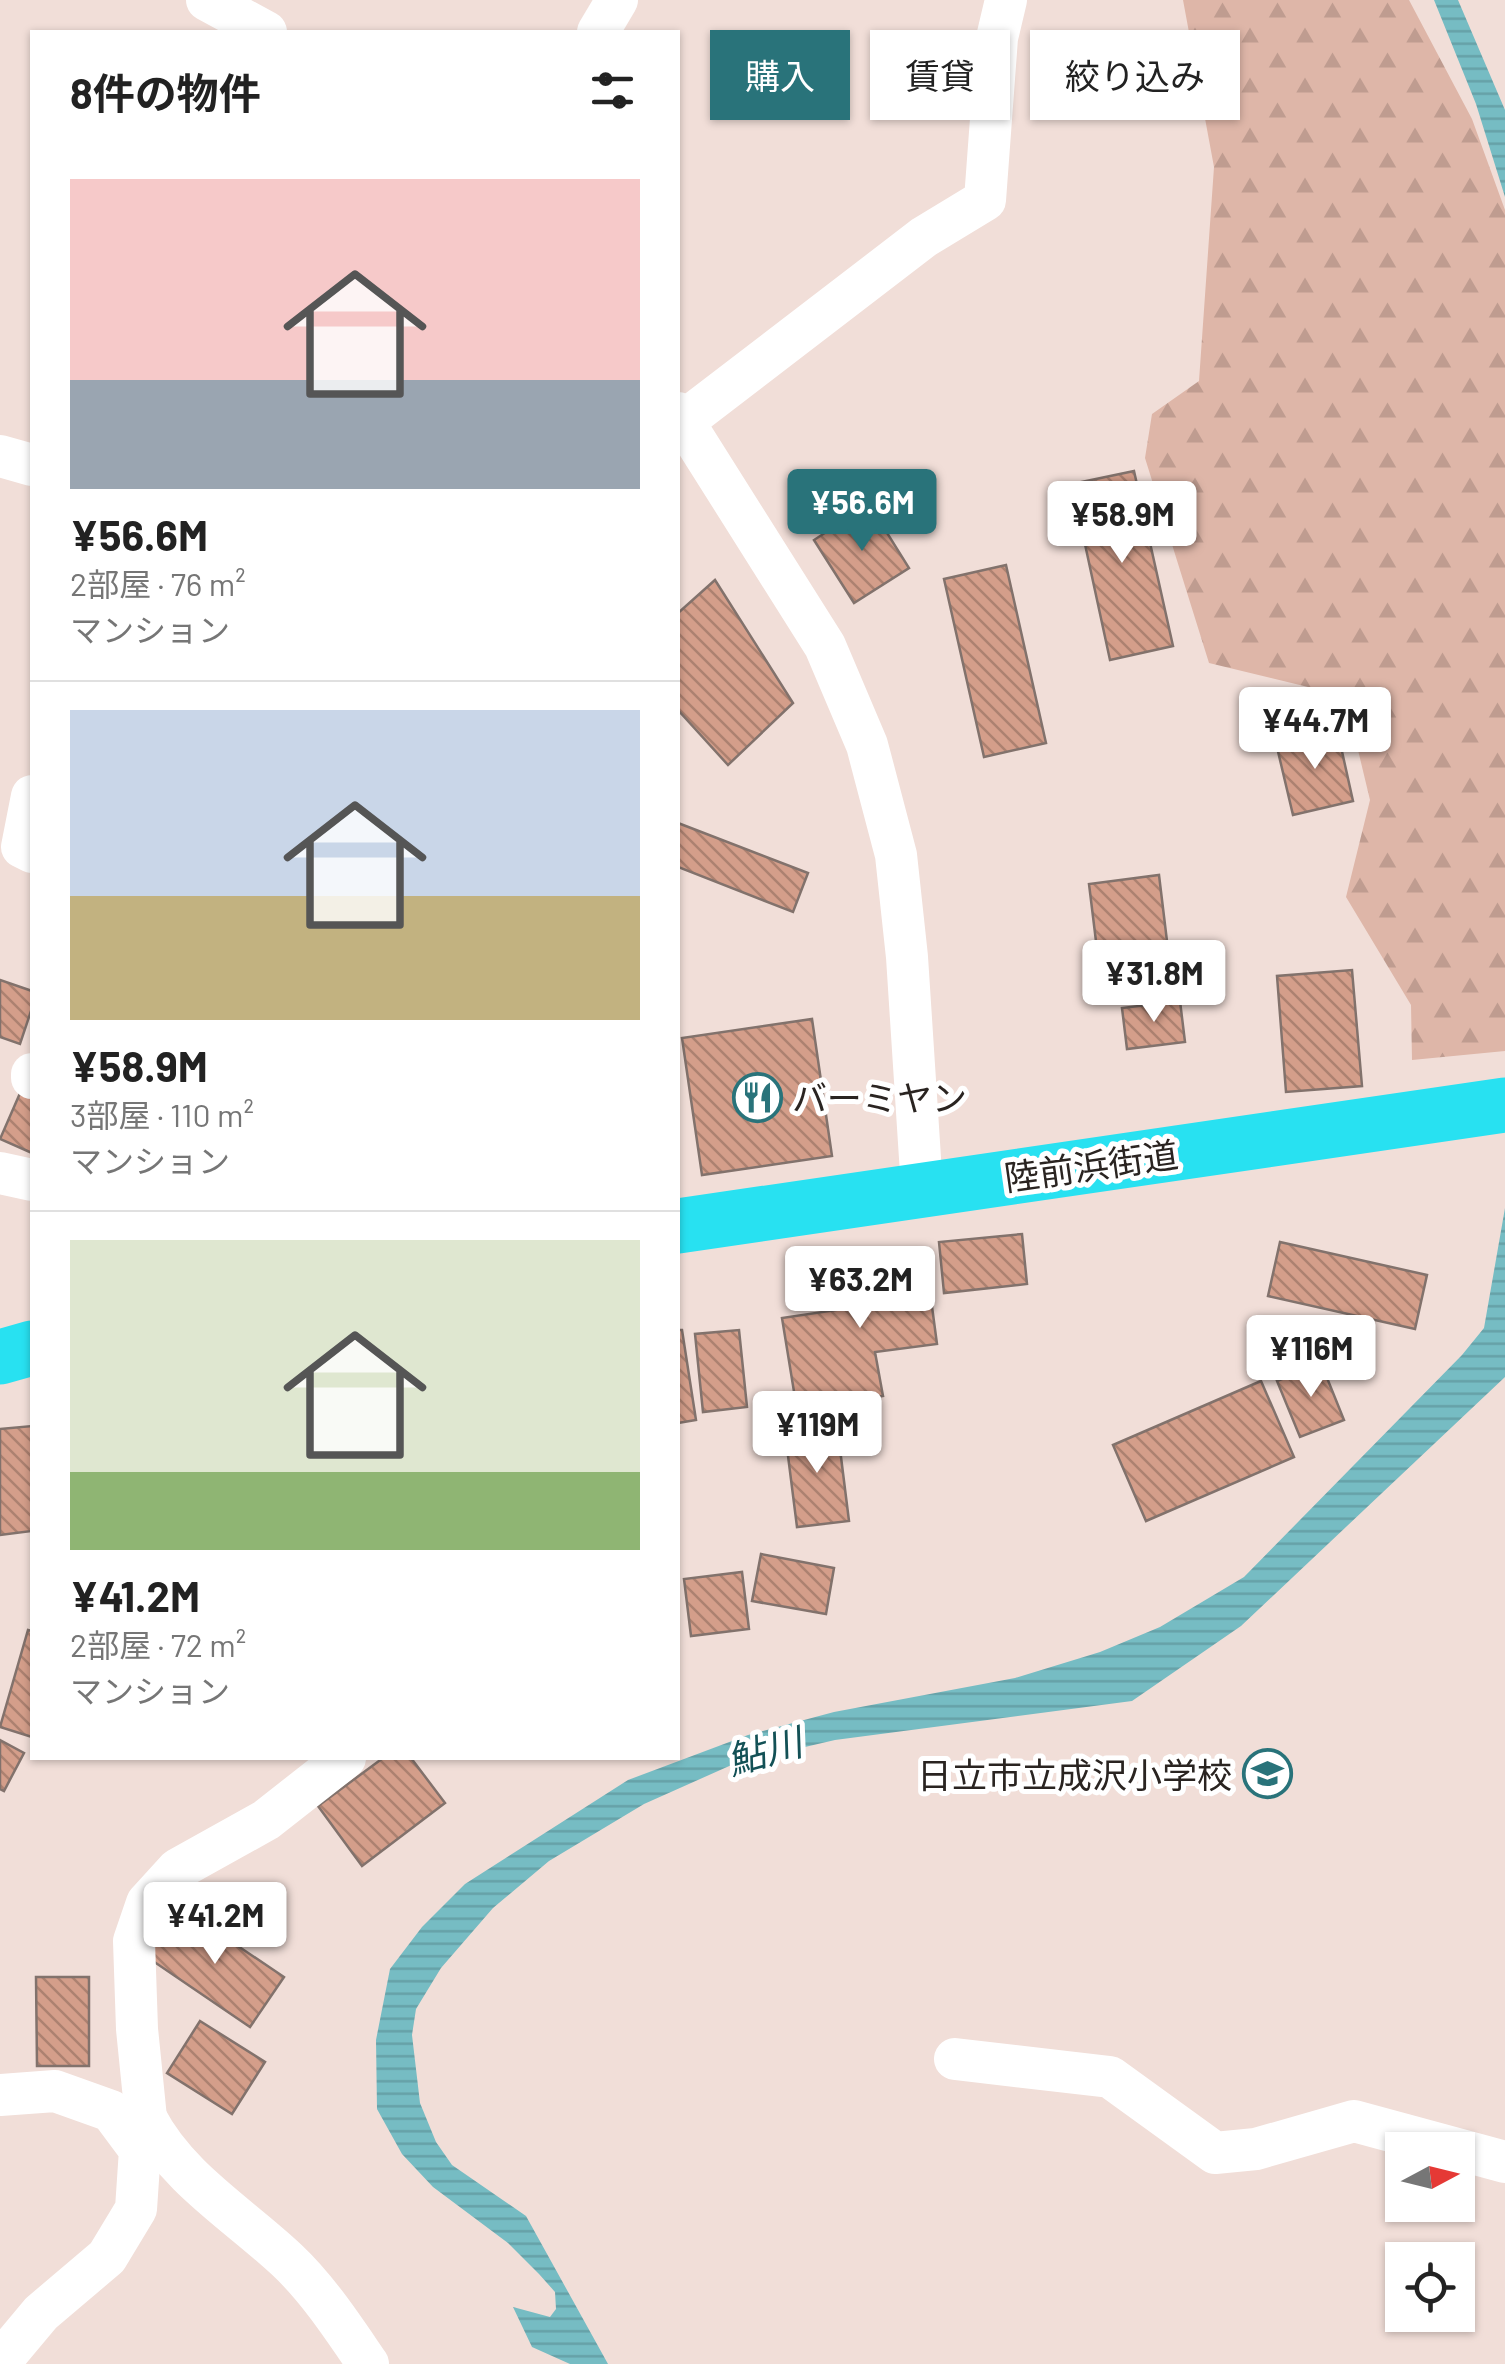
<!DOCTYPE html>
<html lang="ja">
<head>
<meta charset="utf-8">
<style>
  :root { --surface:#fff; --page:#f6f6f6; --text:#222; --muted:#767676; --line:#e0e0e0; --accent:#29737a }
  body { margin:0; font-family:Barlow,"Noto Sans JP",sans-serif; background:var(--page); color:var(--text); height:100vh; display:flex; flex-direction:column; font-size:38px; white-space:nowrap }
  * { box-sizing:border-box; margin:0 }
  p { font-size:32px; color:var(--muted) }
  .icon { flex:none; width:55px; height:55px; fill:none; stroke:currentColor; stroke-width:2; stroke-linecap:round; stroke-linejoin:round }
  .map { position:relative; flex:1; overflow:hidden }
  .sheet { position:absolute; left:30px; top:30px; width:650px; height:1730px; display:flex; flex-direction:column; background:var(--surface); border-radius:0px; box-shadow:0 2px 8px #0004 }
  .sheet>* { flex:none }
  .hud { position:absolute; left:710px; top:30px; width:645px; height:90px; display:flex; gap:20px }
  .needle { width:65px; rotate:83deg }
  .tools { position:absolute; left:1385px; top:2132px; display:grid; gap:20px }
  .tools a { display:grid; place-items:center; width:90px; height:90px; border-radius:0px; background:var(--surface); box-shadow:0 2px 8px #0004; font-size:50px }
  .price { position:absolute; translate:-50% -85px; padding:0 22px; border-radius:10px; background:#fff; color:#222; font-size:32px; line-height:65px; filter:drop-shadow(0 2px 5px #0008) }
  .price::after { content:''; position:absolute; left:50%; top:60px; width:30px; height:22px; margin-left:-15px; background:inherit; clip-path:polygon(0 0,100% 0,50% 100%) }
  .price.active { background:var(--accent); color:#fff }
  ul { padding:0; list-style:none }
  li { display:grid; align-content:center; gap:20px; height:530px; padding:0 40px }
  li+li { border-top:2px solid var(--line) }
  li span { display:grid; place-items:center; height:310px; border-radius:0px; color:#555 }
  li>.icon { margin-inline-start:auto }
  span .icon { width:180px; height:180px; fill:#fffc; stroke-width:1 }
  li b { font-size:42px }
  h2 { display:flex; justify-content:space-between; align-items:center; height:120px; padding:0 40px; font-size:42px }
  .pill { padding:0 35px; border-radius:0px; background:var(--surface); box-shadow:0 2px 8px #0004; font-size:35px; line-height:90px }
  .pill.active { background:var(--accent); color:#fff }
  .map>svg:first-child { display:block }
  .forest { fill:url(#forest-firs) }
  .water { fill:url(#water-rules) }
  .building { fill:url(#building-back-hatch); stroke:#82726c; stroke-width:2.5 }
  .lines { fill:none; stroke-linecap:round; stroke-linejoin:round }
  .minor { stroke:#fff; stroke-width:42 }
  .highway { stroke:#28e1f1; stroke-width:55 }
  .labels { text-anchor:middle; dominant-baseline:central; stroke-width:10; stroke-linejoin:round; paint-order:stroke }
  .poi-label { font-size:35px; fill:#2a2421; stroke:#fff; text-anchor:start }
  .street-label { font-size:35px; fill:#2a2421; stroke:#fff }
  .water-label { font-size:38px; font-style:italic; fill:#135156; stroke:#fff }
</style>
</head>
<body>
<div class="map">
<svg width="1505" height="2364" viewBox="0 0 1505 2364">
  <defs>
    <pattern id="forest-firs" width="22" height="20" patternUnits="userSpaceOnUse" patternTransform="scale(2.5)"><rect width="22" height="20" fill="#deb6a8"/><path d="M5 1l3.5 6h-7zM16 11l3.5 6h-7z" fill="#bf9c90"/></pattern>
    <pattern id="water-rules" width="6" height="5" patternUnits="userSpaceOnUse" patternTransform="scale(2.5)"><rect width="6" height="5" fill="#76bcc3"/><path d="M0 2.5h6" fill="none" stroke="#66a1a7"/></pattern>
    <pattern id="building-back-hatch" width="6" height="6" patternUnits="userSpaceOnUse" patternTransform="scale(2.5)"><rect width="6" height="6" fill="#d49e8a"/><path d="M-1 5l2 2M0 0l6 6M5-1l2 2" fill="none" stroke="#ac8170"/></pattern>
  </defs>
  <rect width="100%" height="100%" fill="#f1ded8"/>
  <!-- forest -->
  <path class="forest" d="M1183,0H1409L1472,119L1505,210V1051L1412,1060L1411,1005L1346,897L1370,800L1345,696L1209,663L1145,458L1152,414L1199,381L1214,167Z"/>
  <!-- water -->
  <g class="water">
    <path d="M1434,0H1458L1505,110V197L1476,104Z"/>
    <path d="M1505,1208V1377L1241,1626L1132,1701L835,1740L736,1763L644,1804L549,1861L493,1908L441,1968L416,2009L412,2035L420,2103L436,2142L452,2165L526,2216L608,2364H570L532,2347L513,2307L550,2317L556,2309L555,2292L539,2274L508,2243L433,2187L402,2154L377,2109L376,2040L390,1969L422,1927L465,1884L628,1780L748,1735L834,1712L1015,1678L1100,1652L1160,1627L1244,1577L1462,1355L1484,1328Z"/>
  </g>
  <!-- building -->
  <g class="building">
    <path d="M1134,471L1173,646L1110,660L1072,484Z"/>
    <path d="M869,504L909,568L854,603L814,540Z"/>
    <path d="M1006,565L1046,743L984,757L944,579Z"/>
    <path d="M715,580L793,703L728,765L678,710V613Z"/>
    <path d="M1337,729L1353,801L1293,815L1276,743Z"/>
    <path d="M678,823L808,873L793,912L678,867Z"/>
    <path d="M1159,875L1170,966L1100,974L1089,884Z"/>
    <path d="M1352,970L1362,1086L1286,1092L1277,976Z"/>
    <path d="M0,980L32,991V1008L20,1044L0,1037Z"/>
    <path d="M1180,1001L1185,1042L1127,1049L1122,1008Z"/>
    <path d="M812,1019L832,1156L702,1175L682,1038Z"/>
    <path d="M21,1091L32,1096V1153L0,1139Z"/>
    <path d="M1022,1234L1027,1284L944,1293L939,1242Z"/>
    <path d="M1280,1242L1427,1275L1415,1329L1268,1296Z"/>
    <path d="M925,1254L937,1344L875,1352L883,1396L797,1410L782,1318L843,1309L838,1265Z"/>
    <path d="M678,1330H682L696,1420L678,1423Z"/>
    <path d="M739,1330L747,1407L703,1412L695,1334Z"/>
    <path d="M1321,1363L1344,1420L1300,1437L1277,1381Z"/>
    <path d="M1261,1381L1294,1457L1146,1521L1113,1445Z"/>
    <path d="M837,1425L849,1521L797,1527L785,1432Z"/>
    <path d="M32,1426V1531L0,1535V1429Z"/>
    <path d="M761,1554L834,1568L826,1614L752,1601Z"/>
    <path d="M742,1572L749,1629L691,1636L684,1579Z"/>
    <path d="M28,1630L32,1631V1737L0,1727Z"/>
    <path d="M0,1740L24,1753L4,1791L0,1789Z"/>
    <path d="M383,1758H411L445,1803L362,1866L318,1806Z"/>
    <path d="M180,1907L284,1977L250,2027L147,1957Z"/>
    <path d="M36,1977H89V2066H37Z"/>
    <path d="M200,2021L265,2062L232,2114L167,2073Z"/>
  </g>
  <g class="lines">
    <!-- minor -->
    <g class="minor">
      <path d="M207,0L266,32"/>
      <path d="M598,32L617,0"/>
      <path d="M678,413L825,646L867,745L896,855L907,957L922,1189"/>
      <path d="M684,421L924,237L985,200L997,38L1006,0"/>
      <path d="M0,456L32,465"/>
      <path d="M32,796L22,847L32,852"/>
      <path d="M32,1074V1078"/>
      <path d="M0,1173L32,1180"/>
      <path d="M955,2059L1110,2077L1215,2153L1256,2149L1354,2121L1505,2162"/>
      <path d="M0,2095L55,2091L111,2111L140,2150L136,2209L107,2257L41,2313L0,2362"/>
      <path d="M146,2118C177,2178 238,2214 287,2260C318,2289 344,2329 368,2364"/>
      <path d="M140,2150L146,2118L137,2029L134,1941L147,1903L178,1869L266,1820L345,1758"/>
    </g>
    <!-- highway -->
    <g class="highway">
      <path d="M678,1226L1505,1105"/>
      <path d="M0,1357L32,1348"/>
    </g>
  </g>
  <!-- icons -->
  <defs>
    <symbol id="restaurant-ring" viewBox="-11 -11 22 22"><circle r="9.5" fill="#fff" stroke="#29737a" stroke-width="1.5"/><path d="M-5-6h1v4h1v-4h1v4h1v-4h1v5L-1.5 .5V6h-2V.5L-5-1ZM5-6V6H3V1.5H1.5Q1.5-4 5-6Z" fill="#29737a"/></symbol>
    <symbol id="school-ring" viewBox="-11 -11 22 22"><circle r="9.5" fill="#fff" stroke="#29737a" stroke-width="1.5"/><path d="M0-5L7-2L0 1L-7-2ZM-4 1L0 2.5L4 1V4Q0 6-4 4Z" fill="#29737a"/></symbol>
  </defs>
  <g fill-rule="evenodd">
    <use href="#restaurant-ring" x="730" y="1070" width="55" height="55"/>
    <use href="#school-ring" x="1240" y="1746" width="55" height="55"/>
  </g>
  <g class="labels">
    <!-- poi labels -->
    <g class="poi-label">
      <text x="792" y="1097">バーミヤン</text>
      <text x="1232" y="1774" text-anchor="end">日立市立成沢小学校</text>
    </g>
    <!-- street labels -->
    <g class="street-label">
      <text transform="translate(1091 1165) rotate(-8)">陸前浜街道</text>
    </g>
    <!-- water labels -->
    <g class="water-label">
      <text transform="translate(764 1750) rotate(-16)">鮎川</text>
    </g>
  </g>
</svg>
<div class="tools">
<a><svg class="needle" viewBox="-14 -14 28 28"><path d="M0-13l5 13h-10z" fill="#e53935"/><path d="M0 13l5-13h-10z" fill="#767676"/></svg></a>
<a><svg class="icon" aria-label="locate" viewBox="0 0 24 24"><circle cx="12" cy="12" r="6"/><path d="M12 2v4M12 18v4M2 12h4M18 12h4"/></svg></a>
</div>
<b class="price active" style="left:862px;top:554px">¥56.6M</b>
<b class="price" style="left:1122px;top:566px">¥58.9M</b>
<b class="price" style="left:1315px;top:772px">¥44.7M</b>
<b class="price" style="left:1154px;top:1025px">¥31.8M</b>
<b class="price" style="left:860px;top:1331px">¥63.2M</b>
<b class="price" style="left:1311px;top:1400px">¥116M</b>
<b class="price" style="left:817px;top:1476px">¥119M</b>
<b class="price" style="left:215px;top:1967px">¥41.2M</b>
<div class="hud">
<a class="pill active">購入</a>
<a class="pill">賃貸</a>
<a class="pill">絞り込み</a>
</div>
<section class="sheet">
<h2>8件の物件<svg class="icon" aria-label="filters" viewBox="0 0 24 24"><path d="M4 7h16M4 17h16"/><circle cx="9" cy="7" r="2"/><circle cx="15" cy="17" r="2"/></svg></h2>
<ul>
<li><span style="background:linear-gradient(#f6c9c9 65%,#9aa5b1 0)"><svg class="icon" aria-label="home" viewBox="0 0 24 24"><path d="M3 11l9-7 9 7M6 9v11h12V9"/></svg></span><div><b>¥56.6M</b><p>2部屋 · 76 m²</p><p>マンション</p></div></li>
<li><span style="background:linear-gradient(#c9d6e8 60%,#c2b280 0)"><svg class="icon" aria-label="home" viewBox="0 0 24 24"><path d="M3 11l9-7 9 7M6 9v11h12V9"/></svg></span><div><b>¥58.9M</b><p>3部屋 · 110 m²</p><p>マンション</p></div></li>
<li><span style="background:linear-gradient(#dfe7d0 75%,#8fb573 0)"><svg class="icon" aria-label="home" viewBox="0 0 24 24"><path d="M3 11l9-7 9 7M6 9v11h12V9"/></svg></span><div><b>¥41.2M</b><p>2部屋 · 72 m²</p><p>マンション</p></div></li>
</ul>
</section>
</div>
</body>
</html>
